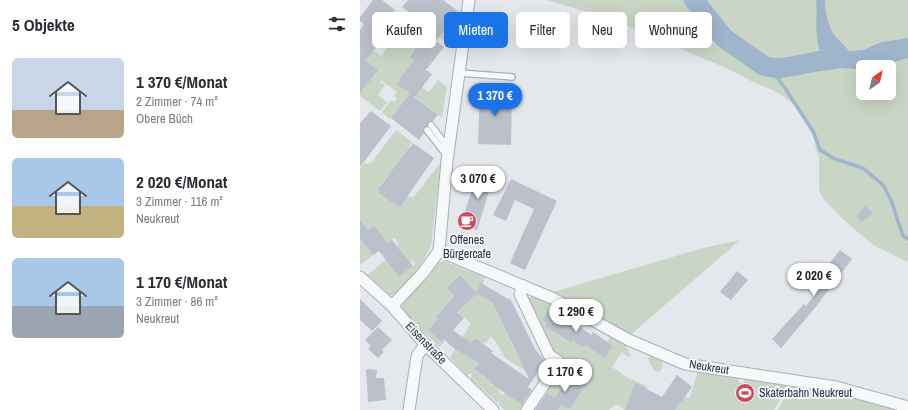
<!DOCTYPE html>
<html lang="de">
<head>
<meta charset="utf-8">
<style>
  :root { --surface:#fff; --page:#f2f2f3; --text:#2b2b33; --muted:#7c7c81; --accent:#1a73e8 }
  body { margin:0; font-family:"Archivo Narrow",sans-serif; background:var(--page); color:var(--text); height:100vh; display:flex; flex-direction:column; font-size:15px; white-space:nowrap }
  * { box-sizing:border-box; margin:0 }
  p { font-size:13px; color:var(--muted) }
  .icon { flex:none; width:22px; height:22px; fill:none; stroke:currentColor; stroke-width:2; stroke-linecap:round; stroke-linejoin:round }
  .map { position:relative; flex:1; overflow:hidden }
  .sheet { display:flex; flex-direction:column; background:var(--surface); width:360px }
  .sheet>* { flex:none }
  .top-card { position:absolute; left:12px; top:12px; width:380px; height:36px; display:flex; gap:8px }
  .needle { width:26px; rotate:35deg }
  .buttons { position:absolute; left:496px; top:60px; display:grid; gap:8px }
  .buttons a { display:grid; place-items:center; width:40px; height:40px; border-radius:6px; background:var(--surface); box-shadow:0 4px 16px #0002; font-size:20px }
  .price { position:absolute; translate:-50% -34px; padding:0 9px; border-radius:14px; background:#fff; color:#222; font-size:13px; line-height:26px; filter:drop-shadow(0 1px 2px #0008) }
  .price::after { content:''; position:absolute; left:50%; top:24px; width:12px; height:9px; margin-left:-6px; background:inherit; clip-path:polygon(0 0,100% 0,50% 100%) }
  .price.active { background:var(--accent); color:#fff }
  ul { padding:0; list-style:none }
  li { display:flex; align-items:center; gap:12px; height:100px; padding:0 12px }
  li span { display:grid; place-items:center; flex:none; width:112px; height:80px; border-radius:6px; color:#555 }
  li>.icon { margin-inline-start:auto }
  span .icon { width:48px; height:48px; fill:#fffc; stroke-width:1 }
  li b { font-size:17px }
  h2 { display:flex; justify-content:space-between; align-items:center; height:48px; padding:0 12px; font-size:17px }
  .chip { padding:0 14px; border-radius:6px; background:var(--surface); box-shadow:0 4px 16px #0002; font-size:14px; line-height:36px }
  .chip.active { background:var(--accent); color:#fff }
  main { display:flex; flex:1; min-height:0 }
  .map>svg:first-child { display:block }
  .green { fill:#c9d6c5; fill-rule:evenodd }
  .water { fill:#9fb5cc }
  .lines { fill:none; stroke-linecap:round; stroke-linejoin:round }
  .stream { stroke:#9fb5cc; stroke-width:3.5 }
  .river { stroke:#9fb5cc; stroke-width:20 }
  .building { fill:#bbc0ca; fill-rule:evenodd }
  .service-casing { stroke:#a9aeb7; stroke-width:8 }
  .minor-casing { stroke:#a9aeb7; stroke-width:13 }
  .service { stroke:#f7f8fa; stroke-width:5.5 }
  .minor { stroke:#f7f8fa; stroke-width:11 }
  .labels { text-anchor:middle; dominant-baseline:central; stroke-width:4; stroke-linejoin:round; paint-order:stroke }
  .poi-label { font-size:12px; fill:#2b3445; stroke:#f4f6f9 }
  .street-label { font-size:12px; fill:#2b3445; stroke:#f4f6f9 }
</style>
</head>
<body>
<main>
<section class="sheet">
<h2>5 Objekte<svg class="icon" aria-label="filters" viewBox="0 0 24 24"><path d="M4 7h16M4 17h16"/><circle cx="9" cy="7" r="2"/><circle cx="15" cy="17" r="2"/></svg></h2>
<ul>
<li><span style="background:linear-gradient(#c9d6e8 65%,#b9a48a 0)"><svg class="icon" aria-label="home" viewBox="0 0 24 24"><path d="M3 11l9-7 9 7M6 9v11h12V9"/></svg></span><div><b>1 370 €/Monat</b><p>2 Zimmer · 74 m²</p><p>Obere Büch</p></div></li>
<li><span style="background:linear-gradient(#a9c7e8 60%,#c2b280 0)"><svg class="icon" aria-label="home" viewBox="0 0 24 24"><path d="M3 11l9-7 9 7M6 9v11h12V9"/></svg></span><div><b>2 020 €/Monat</b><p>3 Zimmer · 116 m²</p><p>Neukreut</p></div></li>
<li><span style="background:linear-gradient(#a9c7e8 60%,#9aa5b1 0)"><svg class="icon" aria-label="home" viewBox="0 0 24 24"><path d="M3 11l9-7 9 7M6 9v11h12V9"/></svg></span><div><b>1 170 €/Monat</b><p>3 Zimmer · 86 m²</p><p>Neukreut</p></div></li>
</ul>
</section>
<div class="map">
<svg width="548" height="410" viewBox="0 0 548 410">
  <rect width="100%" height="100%" fill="#e4e7ec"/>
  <!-- green -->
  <g class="green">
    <path d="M187,0H456L457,35L462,57L451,61L455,67L503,69V93H529V67H519L548,58V262L513,245L485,221L464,200L459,190V158L451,130L442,113L430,101L413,90L395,83L368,69L256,21Z"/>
    <path d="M465,0H548V38L521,42L503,50L489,51C484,44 478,40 474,34C468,26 465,10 465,0Z"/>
    <path d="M42,16L66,34L49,56L54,60L41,79L40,78L36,83L50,93L30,119L22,112L31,100L34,102L37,98L34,96L37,92L21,80L20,82L25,85L18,95L27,102L20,111L0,96V93L17,70L6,61L14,51L21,56L32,41Z"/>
    <path d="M95,18L92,41L94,44L91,46L80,37Z"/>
    <path d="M78,80L87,87L82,118L55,97L62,87L69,92Z"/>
    <path d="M36,130L52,142L48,148L51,149L48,150L30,178L27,176L18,189L20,191L18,193L25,198L26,197L48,196L53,198L81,162L71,246L58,270L35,295H29L7,275L27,259L39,277L55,264L52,260L49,263L40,252L41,251L37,245L39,244L35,238L28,243L14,226L0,237V228L4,225L0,220V169L5,162L7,164L11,163Z"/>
    <path d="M0,238L13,255L0,265Z"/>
    <path d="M380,240L268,337L190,293L343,248Z"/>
    <path d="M83,261L125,277L124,282L116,292L134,304L145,329L156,341L151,343L159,358L175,350L166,371L145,358L135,340L131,336L126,343L124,342L123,344L114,338L104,354L120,361L114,369L125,377H132L129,383L140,390L139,392L143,396L145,393L161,404L162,403L167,406L164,410H144L139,405L140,401L137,403L111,379L112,373L107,375L90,358L111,323L92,307H84L76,317L78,319L68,330L81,342L84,339L85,341L79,347L43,311L42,305L68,277L75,264ZM100,275L117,294L103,307L86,288Z"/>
    <path d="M173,295L193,306L182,320L186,323L185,326L210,343L212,340L224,348L226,345L245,358L253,346L247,342L250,336L265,344L271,356L269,357L262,352L252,367L268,378L285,385L287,388L272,410H264L260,406L255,405L249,410H198L201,405L210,409L226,384L219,379L224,372L194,351L169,302L170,297Z"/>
    <path d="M291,355C301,359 307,362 299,372L294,371L288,359Z"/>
    <path d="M205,365L212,372L195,399L186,393Z"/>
    <path d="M340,370L379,376V382L384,383L385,376L429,384L414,410H312L317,408L325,396L329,398C335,389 333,377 340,370Z"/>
    <path d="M434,379L548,410H418Z"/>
  </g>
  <!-- water -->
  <path class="water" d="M456,0H465C465,10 468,26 474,34C478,40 484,44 489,51L503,50L521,42L548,38V58L519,67H503V69C496,69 477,69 472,66C451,53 458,21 456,0Z"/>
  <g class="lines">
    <!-- stream -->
    <path class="stream" d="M410,68L425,88L454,133L460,150L475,159L503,168L523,185L531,200L543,236L548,239"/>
    <!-- river -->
    <path class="river" d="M334,0L364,38L404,66C421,71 437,65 454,62C462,60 469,61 476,59"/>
  </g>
  <!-- building -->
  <g class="building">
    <path d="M13,0H22L35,10L18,33L24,37L6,61L18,70L0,93V30L4,24L0,21V17Z"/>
    <path d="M48,0H83L99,12L76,41L84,47L66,70L72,74L55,97L53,96L78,115L73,121H69L67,126L64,127L63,130L64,133L59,140L31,118L50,93L36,84L54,60L49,57L70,28L42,7Z"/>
    <path d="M120,90H152L151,145L118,144Z"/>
    <path d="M11,111L31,126L0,167V123Z"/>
    <path d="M53,143L74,158L40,207L18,193L20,191L18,189Z"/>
    <path d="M118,170L134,175L117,230L101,225Z"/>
    <path d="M151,179L197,201L165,270L150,263L174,209L155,200L146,221L133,215Z"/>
    <path d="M506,206L513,213L502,222L496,216Z"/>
    <path d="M0,220L8,230L14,226L28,243L32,240L53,266L39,277L19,251L13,255L0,238Z"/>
    <path d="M480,250L492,259L454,309L421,348L412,339L444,304L446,306L462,285L456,281Z"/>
    <path d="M377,271L388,280L371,300L360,292Z"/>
    <path d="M100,275L116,292L121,283L148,299L150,298L175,349L185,361L168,387L172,390L162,405L129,382L130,380L114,369L119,363L92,347L84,339L81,342L68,330L78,319L76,317L94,296L86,288ZM116,293L133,303L169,379L131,353L133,351L115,338L111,343L93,330L104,318L97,312L117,294Z"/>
    <path d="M0,299L22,321L12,331L0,320Z"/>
    <path d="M188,311L192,314L195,311L215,323L231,335L233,332L253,346L245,358L226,345L224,348L212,340L211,343L185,326L186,323L182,320Z"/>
    <path d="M18,327L32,340L22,350L24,352L18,358L8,349L11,346L5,340Z"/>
    <path d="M215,366L224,372L219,379L226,384L210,409L201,405L198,410H175L187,393L195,398Z"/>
    <path d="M6,369L17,370L16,378H24L26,400L8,402Z"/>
    <path d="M317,375L332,387L315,410H265L275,383L302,397Z"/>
  </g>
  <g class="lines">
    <defs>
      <g id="service">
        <path d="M99,73L152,77"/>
        <path d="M71,125L85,144L89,146"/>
        <path d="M67,130L84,152L87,155"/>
      </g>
      <g id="minor">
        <path d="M79,251L192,298L269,340L325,364L476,387L548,407"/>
        <path d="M0,277L32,306L65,344L133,410"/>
        <path d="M163,286L160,294L189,355L199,362L167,410"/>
        <path d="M32,306L63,273L79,251L87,161L109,0"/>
        <path d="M49,410L57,356L65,344"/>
      </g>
    </defs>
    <!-- service casing -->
    <use href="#service" class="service-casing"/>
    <!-- minor casing -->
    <use href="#minor" class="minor-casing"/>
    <!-- service -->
    <use href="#service" class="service"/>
    <!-- minor -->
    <use href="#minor" class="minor"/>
  </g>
  <!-- icons -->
  <defs>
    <symbol id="cafe-disc" viewBox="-11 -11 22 22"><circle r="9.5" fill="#d04a5e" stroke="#f4f6f9"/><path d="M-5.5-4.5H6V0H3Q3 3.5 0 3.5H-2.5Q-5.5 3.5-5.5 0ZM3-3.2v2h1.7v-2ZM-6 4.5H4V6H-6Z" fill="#fff"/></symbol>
    <symbol id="stadium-disc" viewBox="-11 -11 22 22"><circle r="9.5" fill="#d04a5e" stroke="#f4f6f9"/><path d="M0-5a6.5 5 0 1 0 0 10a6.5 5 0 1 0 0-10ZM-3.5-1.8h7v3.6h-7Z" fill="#fff"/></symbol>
  </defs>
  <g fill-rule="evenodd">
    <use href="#cafe-disc" x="96" y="210" width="22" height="22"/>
    <use href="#stadium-disc" x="374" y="382" width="22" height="22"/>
  </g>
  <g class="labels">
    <!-- poi labels -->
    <g class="poi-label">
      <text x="107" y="240">Offenes<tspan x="107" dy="14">Bürgercafe</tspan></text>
      <text x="399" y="393" text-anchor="start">Skaterbahn Neukreut</text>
    </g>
    <!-- street labels -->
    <g class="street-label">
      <text transform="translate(66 343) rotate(46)">Eisenstraße</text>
      <text transform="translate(349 367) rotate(9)">Neukreut</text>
    </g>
  </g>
</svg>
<div class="buttons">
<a><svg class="needle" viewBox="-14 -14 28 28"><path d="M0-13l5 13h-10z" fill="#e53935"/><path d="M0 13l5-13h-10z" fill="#7c7c81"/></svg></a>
</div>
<b class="price active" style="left:135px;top:117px">1 370 €</b>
<b class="price" style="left:118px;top:200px">3 070 €</b>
<b class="price" style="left:454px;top:297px">2 020 €</b>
<b class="price" style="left:216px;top:333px">1 290 €</b>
<b class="price" style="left:205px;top:393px">1 170 €</b>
<div class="top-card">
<a class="chip">Kaufen</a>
<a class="chip active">Mieten</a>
<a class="chip">Filter</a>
<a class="chip">Neu</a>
<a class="chip">Wohnung</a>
</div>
</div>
</main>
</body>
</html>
